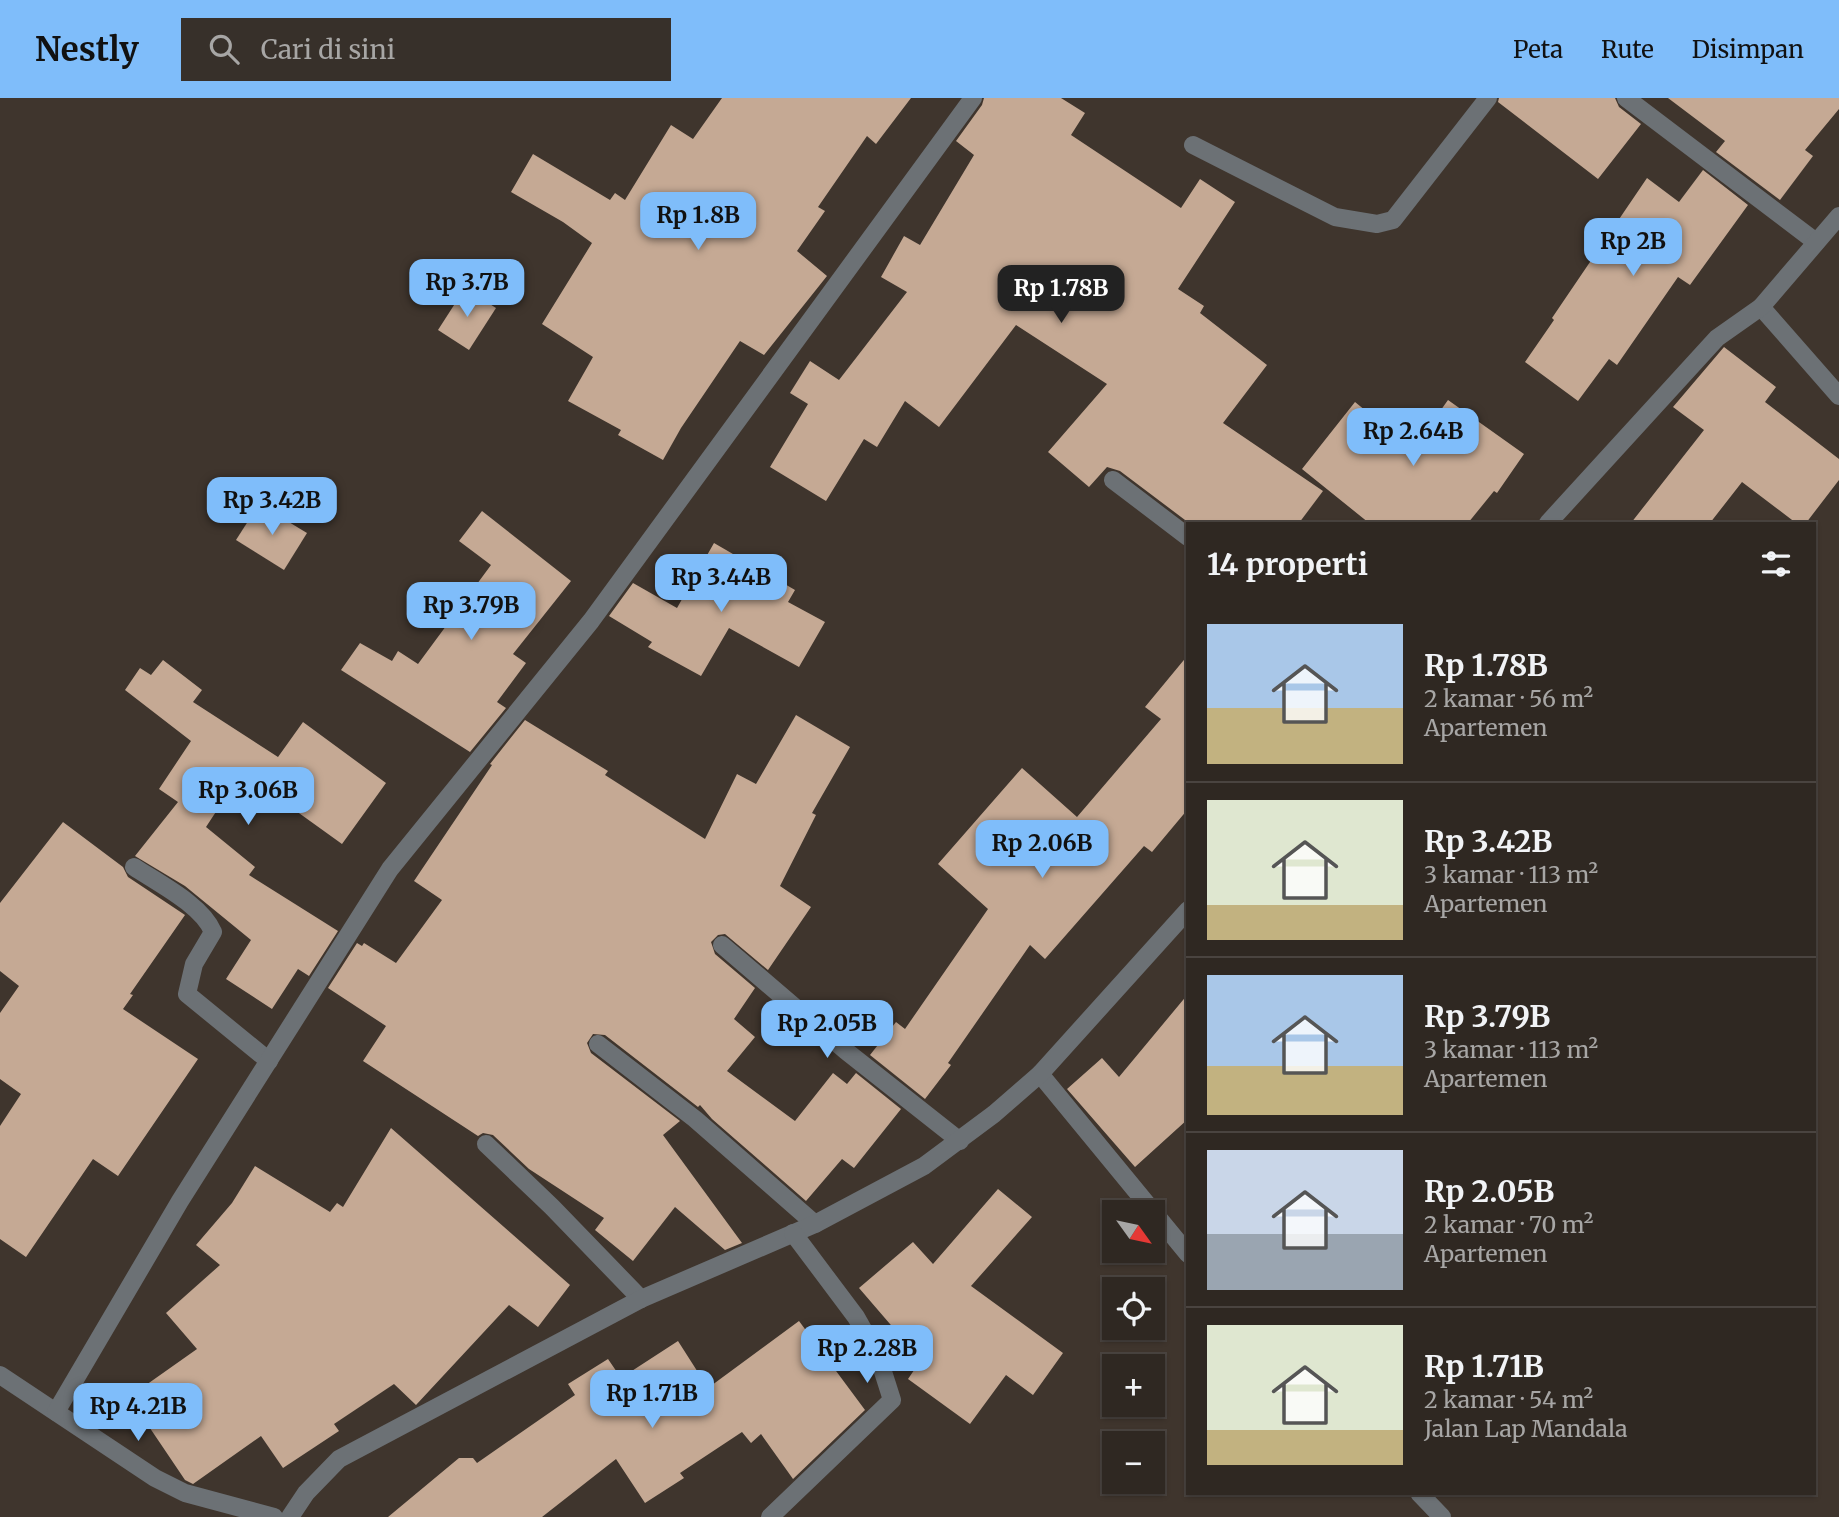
<!DOCTYPE html>
<html lang="id">
<head>
<meta charset="utf-8">
<style>
  :root { --surface:#2f2822; --page:#37302a; --text:#f1f3f6; --muted:#a7a6a5; --line:#4a4440; --accent:#7fbdfa }
  body { margin:0; font-family:Merriweather,serif; background:var(--page); color:var(--text); height:100vh; display:flex; flex-direction:column; font-size:26px; white-space:nowrap }
  * { box-sizing:border-box; margin:0 }
  p { font-size:23px; color:var(--muted) }
  .icon { flex:none; width:38px; height:38px; fill:none; stroke:currentColor; stroke-width:2; stroke-linecap:round; stroke-linejoin:round }
  .map { position:relative; flex:1; overflow:hidden }
  .panel { position:absolute; left:1186px; top:424px; width:630px; height:973px; display:flex; flex-direction:column; background:var(--surface); border-radius:0px; box-shadow:0 2px 5px #0004,0 0 0 2px var(--line) }
  .panel>* { flex:none }
  .needle { width:46px; rotate:123deg }
  .tools { position:absolute; left:1102px; top:1102px; display:grid; gap:14px }
  .tools a { display:grid; place-items:center; width:63px; height:63px; border-radius:0px; background:var(--surface); box-shadow:0 2px 5px #0004,0 0 0 2px var(--line); font-size:35px }
  .price { position:absolute; translate:-50% -60px; padding:0 16px; border-radius:14px; background:var(--accent); color:#111; font-size:23px; line-height:46px; filter:drop-shadow(0 2px 4px #0008) }
  .price::after { content:''; position:absolute; left:50%; top:42px; width:21px; height:16px; margin-left:-10px; background:inherit; clip-path:polygon(0 0,100% 0,50% 100%) }
  .price.active { background:#222; color:#fff }
  ul { padding:0; list-style:none }
  li { display:flex; align-items:center; gap:21px; height:175px; padding:0 21px }
  li+li { border-top:2px solid var(--line) }
  li span { display:grid; place-items:center; flex:none; width:196px; height:140px; border-radius:0px; color:#555 }
  li>.icon { margin-inline-start:auto }
  span .icon { width:84px; height:84px; fill:#fffc; stroke-width:1 }
  li b { font-size:30px }
  h2 { display:flex; justify-content:space-between; align-items:center; height:84px; padding:0 21px; font-size:30px }
  header { display:flex; align-items:center; gap:42px; box-sizing:border-box; height:98px; padding:0 35px; background:var(--accent); color:#111 }
  header strong { font-size:33px }
  nav { display:flex; gap:38px; margin-inline-start:auto; font-size:24px }
  .search { width:490px; height:63px; background:var(--page); display:flex; align-items:center; gap:18px; box-sizing:border-box; padding:0 24px; border-radius:0px; color:var(--muted); font-size:26px }
  .map>svg:first-child { display:block }
  .building { fill:#c5a994 }
  .lines { fill:none; stroke-linecap:round; stroke-linejoin:round }
  .minor { stroke:#6c7175; stroke-width:18 }
</style>
</head>
<body>
<header>
<strong>Nestly</strong>
<div class="search"><svg class="icon" aria-label="search" viewBox="0 0 24 24"><circle cx="10" cy="10" r="6"/><path d="M15 15l6 6"/></svg>Cari di sini</div>
<nav><a>Peta</a><a>Rute</a><a>Disimpan</a></nav>
</header>
<div class="map">
<svg width="1839" height="1419" viewBox="0 0 1839 1419">
  <rect width="100%" height="100%" fill="#3f352d"/>
  <!-- building -->
  <g class="building">
    <path d="M722,0H911L876,46L867,38L818,109L825,113L797,153L827,178L764,257L740,243L681,330L663,362L618,337L621,332L568,303L593,259L542,226L592,145L563,124L511,94L533,56L610,102L615,95L625,102L671,27L693,41Z"/>
    <path d="M984,0H1061L1085,15L1071,37L1181,110L1200,81L1235,104L1178,191L1204,208L1200,215L1267,267L1223,325L1323,393L1299,425H1189L1120,373L1107,369L1089,389L1048,354L1107,286L1016,227L939,329L905,303L877,349L864,341L826,403L770,369L808,306L790,295L810,263L839,282L907,194L881,179L904,138L920,147L974,57L956,43L982,7Z"/>
    <path d="M1499,0H1615L1619,9L1641,26L1598,81L1498,4Z"/>
    <path d="M1668,0H1839V11L1805,52L1813,58L1780,102L1716,54L1725,43Z"/>
    <path d="M1703,72L1748,107L1690,187L1678,179L1617,267L1609,261L1578,303L1525,264L1554,222L1552,220L1647,80L1679,104Z"/>
    <path d="M465,190L496,210L469,252L438,232Z"/>
    <path d="M1724,249L1776,289L1765,304L1839,361V382L1806,425H1796L1742,384L1710,425H1631L1704,332L1673,309Z"/>
    <path d="M1448,302L1524,356L1497,395L1494,393L1468,425H1369L1302,371L1355,304L1413,351Z"/>
    <path d="M259,406L307,435L284,472L236,442Z"/>
    <path d="M482,413L571,483L513,556L526,565L497,604L506,610L470,654L341,572L360,545L392,563L398,553L418,566L491,467L459,443Z"/>
    <path d="M714,445L795,492L788,504L825,524L799,569L729,530L701,578L648,549L652,544L609,518L633,485L677,510Z"/>
    <path d="M1188,557V711L1152,754L1144,748L1045,861L1030,847L948,965L951,967L925,1001L870,957L896,924L905,931L988,811L938,766L1022,670L1077,719L1161,621L1145,609Z"/>
    <path d="M163,562L202,592L193,604L278,659L303,624L386,685L342,746L242,674L206,729L255,769L249,777L338,833L309,878L298,871L272,911L226,881L251,842L185,788L135,758L178,704L159,691L191,643L125,592L140,570L151,577Z"/>
    <path d="M796,617L850,649L812,715L816,717L780,788L811,809L768,872L725,836L718,837L711,844L715,856L755,890L734,921L755,939L727,973L795,1023L833,975L847,986L856,975L901,1011L854,1070L842,1061L806,1103L712,1021L700,1007L698,1009L605,937L593,936L587,945L591,955L680,1023L663,1037L742,1145L725,1152L675,1109L633,1163L595,1132L604,1120L529,1071L493,1037L483,1035L478,1038L363,963L386,928L328,890L357,845L362,848L364,845L396,865L442,802L414,783L492,667L490,666L525,622L608,673L605,677L705,741L737,676L756,686Z"/>
    <path d="M63,724L123,769L128,779L185,817L130,896L133,897L123,911L198,961L118,1078L93,1061L26,1159L0,1141V1028L21,996L0,981V915L19,888L0,873V805Z"/>
    <path d="M1188,896V1021L1135,1069L1067,991L1102,960L1119,979Z"/>
    <path d="M391,1030L570,1187L538,1229L509,1207L416,1307L394,1286L334,1326L339,1333L283,1370L261,1338L193,1386L185,1382L129,1299L197,1251L166,1215L220,1167L196,1147L232,1105L255,1068L330,1114L337,1105L343,1109Z"/>
    <path d="M998,1091L1032,1119L971,1188L1063,1255L1033,1297L1006,1277L970,1326L908,1281L921,1262L859,1190L913,1144L933,1166Z"/>
    <path d="M799,1223L865,1312L793,1381L761,1336L751,1345L742,1334L680,1375L684,1380L645,1405L616,1361L542,1419H388L459,1360H473L477,1365L575,1297L568,1286L608,1261L621,1280L678,1243L708,1290Z"/>
  </g>
  <g class="lines">
    <!-- minor -->
    <g class="minor">
      <path d="M1626,0L1816,144"/>
      <path d="M1193,47L1335,119L1377,126L1393,122L1488,0"/>
      <path d="M1761,209L1839,298"/>
      <path d="M1113,382L1188,439"/>
      <path d="M1548,425L1717,240L1761,209L1839,118"/>
      <path d="M134,769C158,785 202,807 213,834L194,866L187,896L269,963"/>
      <path d="M722,847L846,953L960,1043"/>
      <path d="M598,946L695,1021L815,1126"/>
      <path d="M1040,976L1188,1156"/>
      <path d="M486,1046L552,1109L641,1201"/>
      <path d="M0,1277L155,1380L185,1395L274,1419"/>
      <path d="M56,1314L180,1103L390,771L591,523L973,0"/>
      <path d="M1419,1395L1442,1419"/>
      <path d="M290,1419L306,1395L339,1361L641,1201L815,1126L924,1068L994,1016L1040,976L1188,812"/>
      <path d="M770,1419L892,1302L878,1258L856,1219L793,1135"/>
    </g>
  </g>
</svg>
<div class="tools">
<a><svg class="needle" viewBox="-14 -14 28 28"><path d="M0-13l5 13h-10z" fill="#e53935"/><path d="M0 13l5-13h-10z" fill="#a7a6a5"/></svg></a>
<a><svg class="icon" aria-label="locate" viewBox="0 0 24 24"><circle cx="12" cy="12" r="6"/><path d="M12 2v4M12 18v4M2 12h4M18 12h4"/></svg></a>
<a>+</a>
<a>−</a>
</div>
<b class="price" style="left:698px;top:154px">Rp 1.8B</b>
<b class="price" style="left:1633px;top:180px">Rp 2B</b>
<b class="price" style="left:467px;top:221px">Rp 3.7B</b>
<b class="price active" style="left:1061px;top:227px">Rp 1.78B</b>
<b class="price" style="left:1413px;top:370px">Rp 2.64B</b>
<b class="price" style="left:272px;top:439px">Rp 3.42B</b>
<b class="price" style="left:721px;top:516px">Rp 3.44B</b>
<b class="price" style="left:471px;top:544px">Rp 3.79B</b>
<b class="price" style="left:248px;top:729px">Rp 3.06B</b>
<b class="price" style="left:1042px;top:782px">Rp 2.06B</b>
<b class="price" style="left:827px;top:962px">Rp 2.05B</b>
<b class="price" style="left:867px;top:1287px">Rp 2.28B</b>
<b class="price" style="left:652px;top:1332px">Rp 1.71B</b>
<b class="price" style="left:138px;top:1345px">Rp 4.21B</b>
<section class="panel">
<h2>14 properti<svg class="icon" aria-label="filters" viewBox="0 0 24 24"><path d="M4 7h16M4 17h16"/><circle cx="9" cy="7" r="2"/><circle cx="15" cy="17" r="2"/></svg></h2>
<ul>
<li><span style="background:linear-gradient(#a9c7e8 60%,#c2b280 0)"><svg class="icon" aria-label="home" viewBox="0 0 24 24"><path d="M3 11l9-7 9 7M6 9v11h12V9"/></svg></span><div><b>Rp 1.78B</b><p>2 kamar · 56 m²</p><p>Apartemen</p></div></li>
<li><span style="background:linear-gradient(#dfe7d0 75%,#c2b280 0)"><svg class="icon" aria-label="home" viewBox="0 0 24 24"><path d="M3 11l9-7 9 7M6 9v11h12V9"/></svg></span><div><b>Rp 3.42B</b><p>3 kamar · 113 m²</p><p>Apartemen</p></div></li>
<li><span style="background:linear-gradient(#a9c7e8 65%,#c2b280 0)"><svg class="icon" aria-label="home" viewBox="0 0 24 24"><path d="M3 11l9-7 9 7M6 9v11h12V9"/></svg></span><div><b>Rp 3.79B</b><p>3 kamar · 113 m²</p><p>Apartemen</p></div></li>
<li><span style="background:linear-gradient(#c9d6e8 60%,#9aa5b1 0)"><svg class="icon" aria-label="home" viewBox="0 0 24 24"><path d="M3 11l9-7 9 7M6 9v11h12V9"/></svg></span><div><b>Rp 2.05B</b><p>2 kamar · 70 m²</p><p>Apartemen</p></div></li>
<li><span style="background:linear-gradient(#dfe7d0 75%,#c2b280 0)"><svg class="icon" aria-label="home" viewBox="0 0 24 24"><path d="M3 11l9-7 9 7M6 9v11h12V9"/></svg></span><div><b>Rp 1.71B</b><p>2 kamar · 54 m²</p><p>Jalan Lap Mandala</p></div></li>
</ul>
</section>
</div>
</body>
</html>
